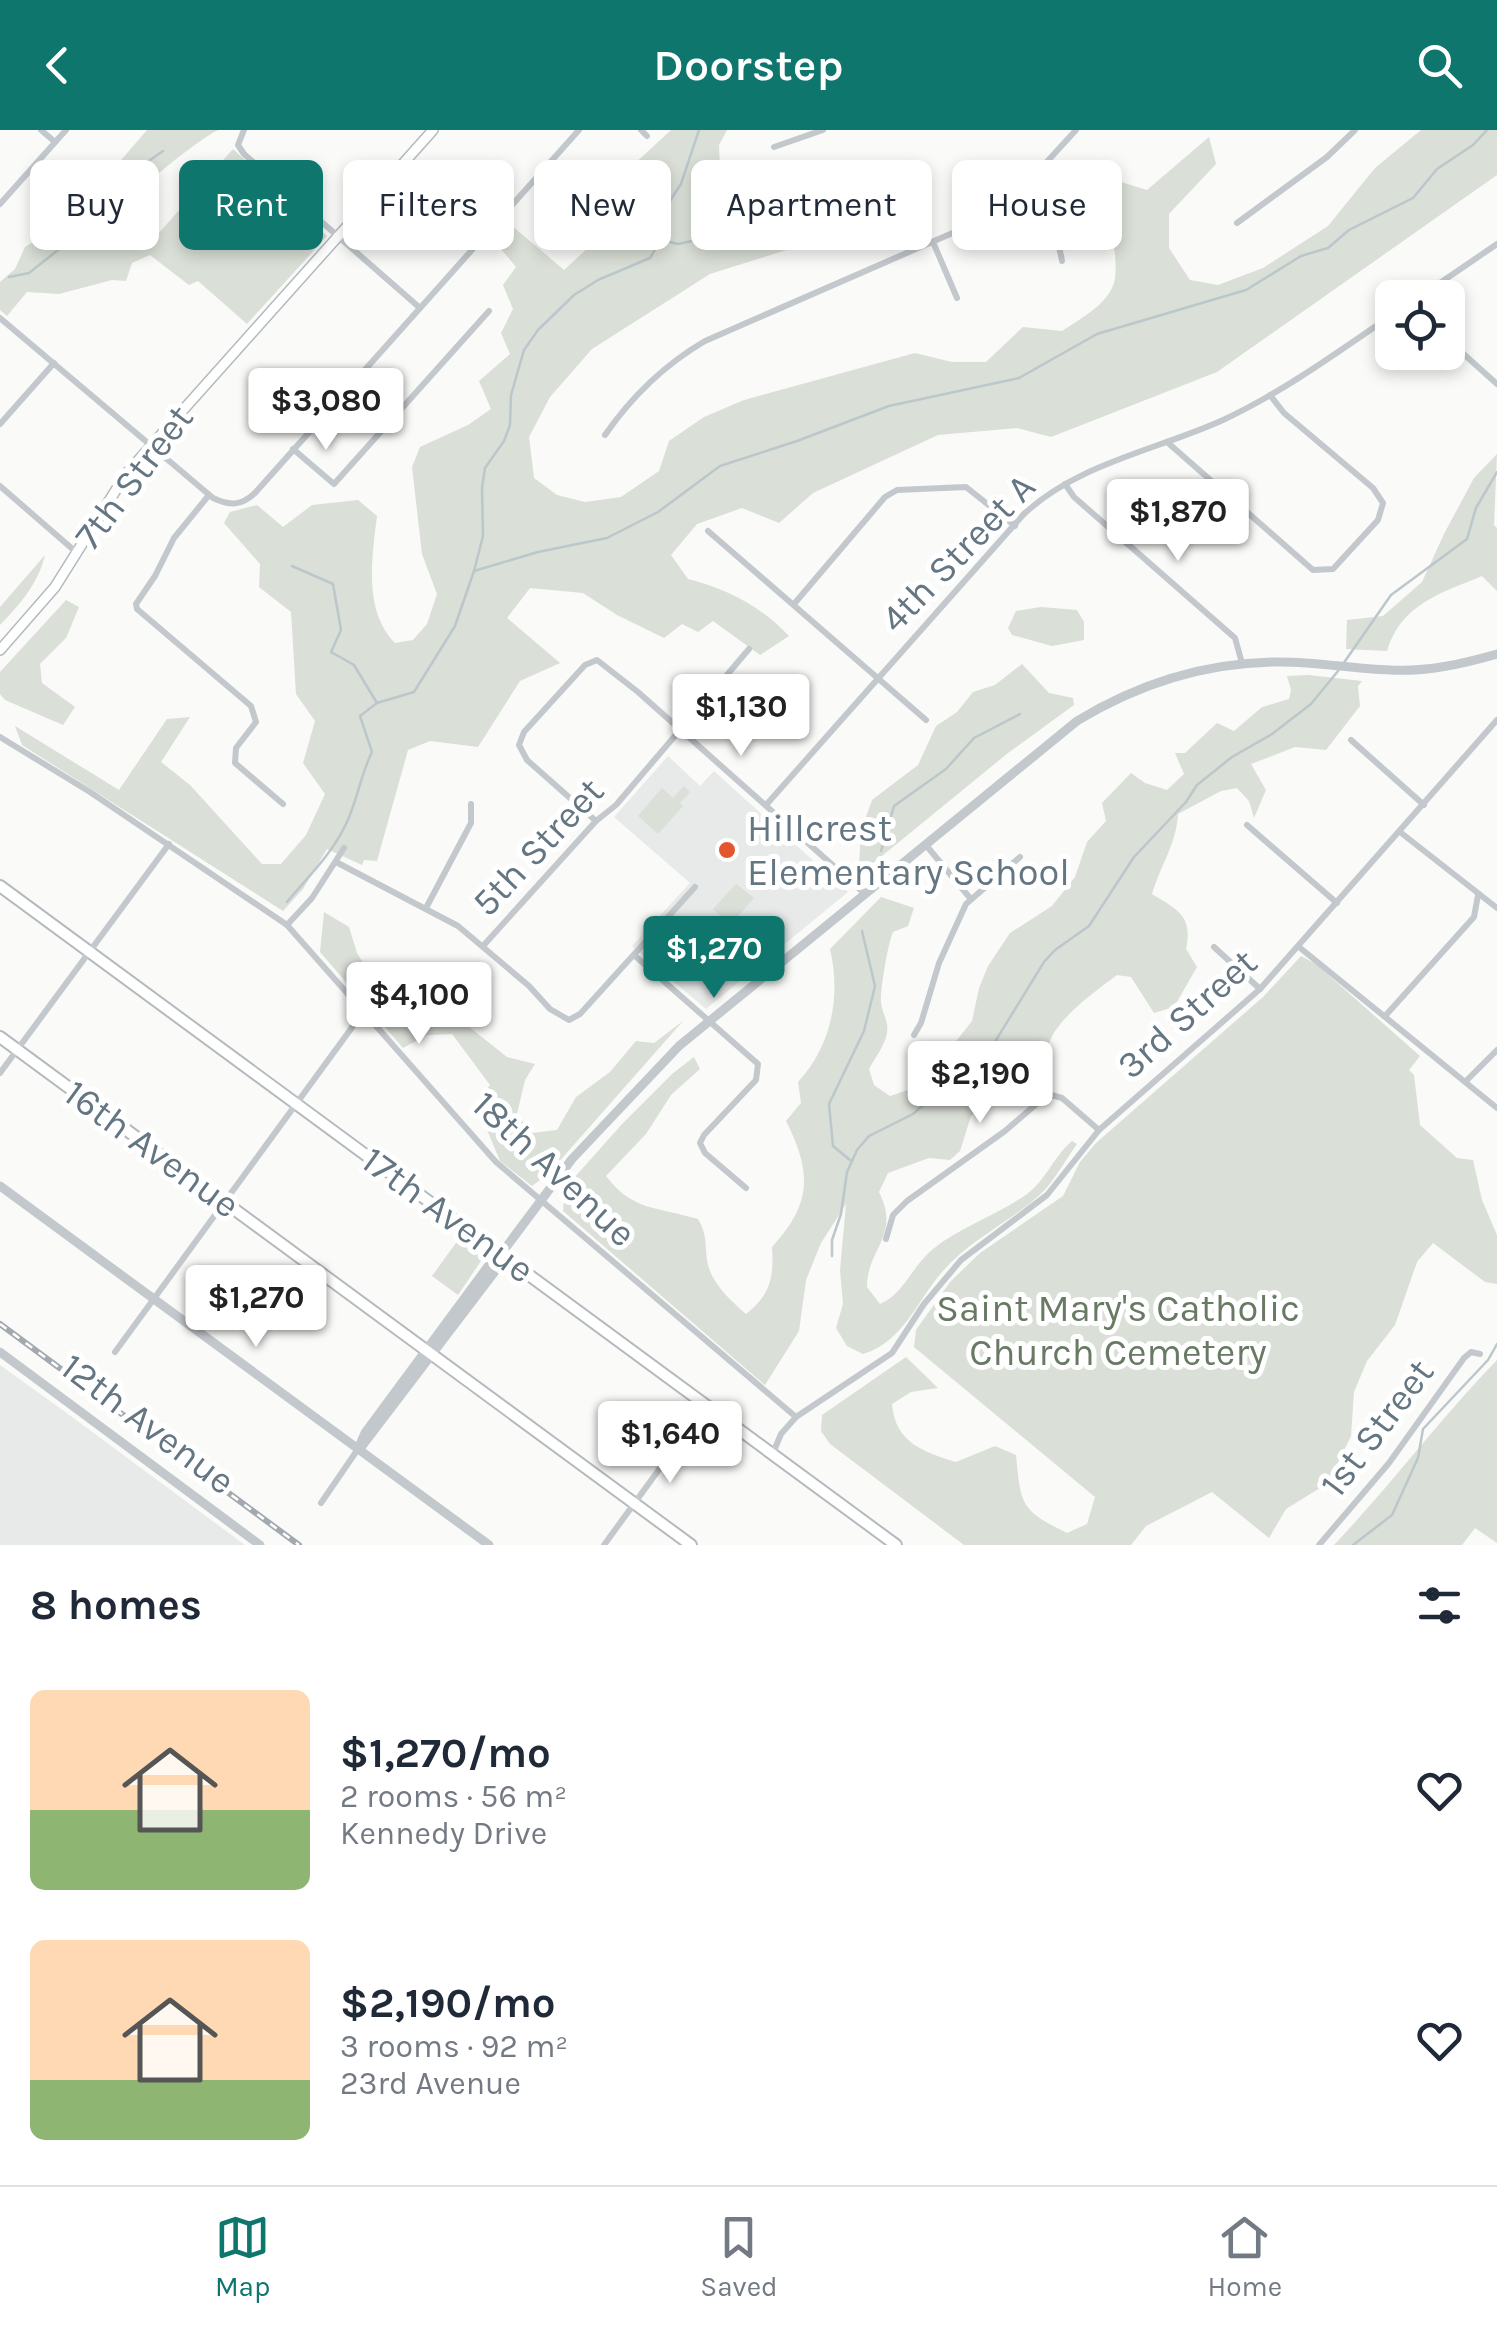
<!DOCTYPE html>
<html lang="en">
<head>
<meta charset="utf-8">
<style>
  :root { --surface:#fff; --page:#f2f2f3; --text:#1f2937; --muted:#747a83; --line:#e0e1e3; --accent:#0f766e }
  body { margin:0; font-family:Karla,sans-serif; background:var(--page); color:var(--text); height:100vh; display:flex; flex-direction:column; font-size:38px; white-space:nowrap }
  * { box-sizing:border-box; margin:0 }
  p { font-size:32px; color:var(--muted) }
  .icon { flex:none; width:55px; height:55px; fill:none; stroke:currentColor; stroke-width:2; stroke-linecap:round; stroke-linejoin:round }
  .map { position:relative; height:1415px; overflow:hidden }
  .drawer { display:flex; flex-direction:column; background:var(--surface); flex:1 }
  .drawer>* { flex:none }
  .top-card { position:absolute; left:30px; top:30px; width:1438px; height:90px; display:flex; gap:20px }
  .buttons { position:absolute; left:1375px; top:150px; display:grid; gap:20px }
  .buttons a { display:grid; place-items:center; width:90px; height:90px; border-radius:15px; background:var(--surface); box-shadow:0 5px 15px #0003; font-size:50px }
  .price { position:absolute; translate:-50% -85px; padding:0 22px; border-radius:10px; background:#fff; color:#222; font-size:32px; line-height:65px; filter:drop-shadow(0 2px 5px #0008) }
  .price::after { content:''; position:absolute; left:50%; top:60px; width:30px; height:22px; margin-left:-15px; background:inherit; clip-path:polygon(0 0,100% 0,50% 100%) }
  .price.on { background:var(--accent); color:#fff }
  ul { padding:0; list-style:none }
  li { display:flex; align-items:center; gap:30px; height:250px; padding:0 30px }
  li span { display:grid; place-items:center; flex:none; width:280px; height:200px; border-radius:15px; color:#555 }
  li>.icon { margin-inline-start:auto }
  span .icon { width:120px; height:120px; fill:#fffc; stroke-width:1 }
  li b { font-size:42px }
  h2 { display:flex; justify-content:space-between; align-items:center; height:120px; padding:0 30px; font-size:42px }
  .tag { padding:0 35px; border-radius:15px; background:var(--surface); box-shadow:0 5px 15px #0003; font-size:35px; line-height:90px }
  .tag.on { background:var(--accent); color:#fff }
  header { display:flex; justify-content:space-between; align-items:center; height:130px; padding:0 30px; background:var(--accent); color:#fff; font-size:45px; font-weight:600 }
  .tabs { display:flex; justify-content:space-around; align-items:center; height:140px; border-top:2px solid var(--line); background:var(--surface); font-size:28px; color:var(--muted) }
  .tabs a { display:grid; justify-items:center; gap:5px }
  .tabs .on { color:var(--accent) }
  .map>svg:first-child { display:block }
  .built { fill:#e8e9e9 }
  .green { fill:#dadfd7 }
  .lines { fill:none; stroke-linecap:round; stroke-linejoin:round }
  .stream { stroke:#bbc7cb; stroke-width:2.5 }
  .secondary-casing { stroke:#b3babf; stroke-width:12 }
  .primary-casing { stroke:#b5babe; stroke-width:14 }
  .minor { stroke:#c3c8cc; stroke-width:6 }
  .tertiary { stroke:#c3c8cc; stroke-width:9 }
  .secondary { stroke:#fff; stroke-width:9 }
  .primary { stroke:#fff; stroke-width:10 }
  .rail-casing { stroke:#a2aab0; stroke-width:6 }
  .rail { stroke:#fff; stroke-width:2.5; stroke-dasharray:8; stroke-linecap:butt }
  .poi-dot { fill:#e4572e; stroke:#fff; stroke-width:4 }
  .labels { text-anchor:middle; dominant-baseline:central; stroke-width:10; stroke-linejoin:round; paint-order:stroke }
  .street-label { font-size:38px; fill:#657683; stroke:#fff }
  .poi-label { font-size:38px; fill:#657683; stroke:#fff; text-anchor:start }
  .park-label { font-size:38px; fill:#687a64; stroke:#fff }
</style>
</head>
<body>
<header><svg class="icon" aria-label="back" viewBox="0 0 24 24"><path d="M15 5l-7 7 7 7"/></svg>Doorstep<svg class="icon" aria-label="search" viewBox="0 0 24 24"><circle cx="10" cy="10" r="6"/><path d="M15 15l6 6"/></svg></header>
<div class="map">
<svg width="1497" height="1415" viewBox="0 0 1497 1415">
  <rect width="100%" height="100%" fill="#fafaf8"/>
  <!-- built -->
  <g class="built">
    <path d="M668,626L700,656L714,641L848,762L706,879L632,816L690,753L614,687Z"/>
    <path d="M0,1235L68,1284L245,1415H0Z"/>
  </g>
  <!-- green -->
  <g class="green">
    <path d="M147,0H218C200,9 139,56 131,72C122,88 124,102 131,118L151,112L233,19L327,106L247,194L198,151L189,155L150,125L132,133L126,151L112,150L59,164L27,162L7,186L0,180V152L15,139L25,117L45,105L76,55L109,44Z"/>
    <path d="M671,0H727L719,15L721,58L745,72L781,73L843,48L902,52L930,42L932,60L831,106L710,144L592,219L550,267L529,307L534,348L557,365L585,372L621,367L659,341L669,311L704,287L744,270L915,223L952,232H986L1023,197L1062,201C1080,189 1107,175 1114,153C1120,133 1108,78 1104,57L1121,52L1147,60L1209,7L1216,34L1169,84V118L1190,150L1218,155L1263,138L1328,96L1375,38L1421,0H1497V45L1217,242L1051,307L1017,298L938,305L813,363L779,393L742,378L697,394L671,425L688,449C727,459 761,476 789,506L760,525L713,491L698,502L682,494L664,508L617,485L583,463L530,458L507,488L560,533L520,551L478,617L430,611L408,620L377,731L364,730L362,735L327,719L303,759L283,781L22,615L15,596L119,660L167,589L190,587L161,632L190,655L262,734H281L306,705L325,664L303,633L315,591L296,564L291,482L259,457L260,434L224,393L230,382L257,375L283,397L312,375L358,370L377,386C372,427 363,481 395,513L413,510L427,494L437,464L422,424L412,337L420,317L468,295L491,279L479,251L510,224L501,203L513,179L503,155L516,137L495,112L511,95L564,140L619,89L602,64Z"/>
    <path d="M1497,324L1494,395L1497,398V461L1482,446C1441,463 1401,474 1387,521L1346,519L1347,490L1383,486L1422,452L1444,404L1474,348Z"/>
    <path d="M45,425C38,454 20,474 0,495V477Z"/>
    <path d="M66,470L79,477L66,508L40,534L42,553L75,577L63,595L5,570L0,564V542Z"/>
    <path d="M1041,477L1077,480L1084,492V510L1052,516L1012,505L1008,498L1016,481Z"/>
    <path d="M1022,534L1049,563L1073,568L1074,575L1008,623L866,739L859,735L861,701L872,670L918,635L936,596L957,582L973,562L995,555Z"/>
    <path d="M1308,545L1362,551L1358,556L1360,576L1326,620L1295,617L1251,634L1266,660L1254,688L1249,671L1237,658L1221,661L1178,684C1177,712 1160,737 1152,764C1178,780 1193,786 1186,819L1197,837L1174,877L1154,883L1131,847L1117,845C1097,860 1053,891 1048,917C1047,923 1050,935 1051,941L1028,939L971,986L960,1021L950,1030L929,1028L888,1043L879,1062C901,1106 867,1118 867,1157L880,1174C904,1164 912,1136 933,1119C962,1096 998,1085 1027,1064C1046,1050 1054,1026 1072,1011L1077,1014C1064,1032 1052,1056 1034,1070C1004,1095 968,1112 942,1142C917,1171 903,1212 863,1224L847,1216L836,1198L843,1174L840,1140L846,1074L821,1113L806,1150L799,1201L765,1255L563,1081L565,1058L623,993L672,944L694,927L700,939L671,965L646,1004L606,1046C632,1081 658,1077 698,1089C707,1104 705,1113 707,1130C710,1152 730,1170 746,1184C771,1165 774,1146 772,1117C812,1074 812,1042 786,991L801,973L798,952C832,915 841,866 830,819L881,767L914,778L908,796L893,802C888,813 880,860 881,872C882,884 889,891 887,903C885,915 875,928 869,939L874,955L890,966L911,959L925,933L929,912L953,915L972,891L979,858L988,836L1010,803L1052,776L1075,747L1087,712L1106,691L1102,673L1131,643L1145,653L1167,660L1184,644L1175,623H1185L1217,593L1234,601L1262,577L1289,569L1291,560L1287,546Z"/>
    <path d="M684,656L690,662L680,673L683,676L658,704L638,686L662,658L673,668Z"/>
    <path d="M736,754L754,768L730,795L713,779Z"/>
    <path d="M324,782L349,797L357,823L371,846L395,854L427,876L453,884L507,927L535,934L525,950L517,984L532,1003L557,1000L576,967L610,942L636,911L654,913L683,891L549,1043L532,1056L500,1031L476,973L490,955L452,904L427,905L403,918L320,822Z"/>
    <path d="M1301,826L1316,834L1420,926L1409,940L1414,945L1420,995L1457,1028L1473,1030L1482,1070L1497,1105V1154L1485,1152L1433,1113L1417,1132L1395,1195L1367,1231L1354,1262L1351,1306L1328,1353L1286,1379L1269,1408L1212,1362L1146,1396L1131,1415H964L830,1314L821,1301L822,1285L906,1227L938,1258L911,1262L892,1274C895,1313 924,1322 956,1332L995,1316L1016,1325C1021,1375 1020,1380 1067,1403L1087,1394L1095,1367L914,1217L916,1200L950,1152L980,1123L1063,1066L1080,1032L1096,1013L1263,867Z"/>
    <path d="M458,1110L483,1128L458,1165L432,1146Z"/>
    <path d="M1497,1230V1413L1475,1398L1462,1415H1334C1391,1355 1440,1289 1497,1230Z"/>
  </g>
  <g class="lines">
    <!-- stream -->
    <g class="stream">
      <path d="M662,110L678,114L697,110L826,61L854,65L900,60"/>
      <path d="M9,147L29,143L68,112L104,62L163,21"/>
      <path d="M292,436L333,454L341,500L331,522L354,535L377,573"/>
      <path d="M474,441L538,422L607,408L658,382L720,336L797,311L889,276L1019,248L1097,204L1246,160L1301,126L1328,118L1349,100L1413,68L1437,39L1473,15L1487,0"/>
      <path d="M1343,534L1391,465L1467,409L1476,378L1497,342"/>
      <path d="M881,721L894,676L946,639L974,608L1020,584"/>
      <path d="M287,772C307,748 331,725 345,696C357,673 360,646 372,622L360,586L377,573L414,562L455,496L474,441L483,406L482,358L485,338L504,311L510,295L511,265L524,220L538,200L574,165L598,150L650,128L661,109L666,77L681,54L699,0"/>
      <path d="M850,1030L833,1016L829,974L864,901L875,856L862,801"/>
      <path d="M832,1126V1110L841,1084L847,1042L857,1020L869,1006L913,984L993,915L1044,832L1055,820L1089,796L1134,727L1186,672L1197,655L1232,627L1272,604L1311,574L1338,541"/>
      <path d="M1353,1415L1392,1385L1418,1328L1423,1299L1488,1230L1497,1214"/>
    </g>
    <defs>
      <path id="secondary" d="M0,520L55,457L126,344L433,0"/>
      <g id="primary">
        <path d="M0,756L896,1415"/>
        <path d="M0,907L691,1415"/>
      </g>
    </defs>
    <!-- secondary casing -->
    <use href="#secondary" class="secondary-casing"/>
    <!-- primary casing -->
    <use href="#primary" class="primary-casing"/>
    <!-- minor -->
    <g class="minor">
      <path d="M41,0L55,12"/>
      <path d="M244,0L238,15L244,24L420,178"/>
      <path d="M641,0L647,6"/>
      <path d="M774,17L823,0"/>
      <path d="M1023,58C1044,81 1057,100 1062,131"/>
      <path d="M0,74L66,0"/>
      <path d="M1237,93L1327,27L1355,0"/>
      <path d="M933,112L957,168"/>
      <path d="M1418,168L1497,114"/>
      <path d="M0,188L213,368C230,376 241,376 255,363L579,0"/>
      <path d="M1448,210L1497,254"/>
      <path d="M0,294L54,233"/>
      <path d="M605,305C632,266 664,235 705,211L980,91L1023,58L1076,0"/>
      <path d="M1167,312L1313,440L1333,439L1378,390L1383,373L1373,358L1284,283L1270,265"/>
      <path d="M293,319L334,354L489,181"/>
      <path d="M1065,354L1074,367L1235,508L1242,533"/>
      <path d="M0,356L76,422"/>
      <path d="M209,365L174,408L155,446L136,474L137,479L251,576L256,592L236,618L235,633L283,674"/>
      <path d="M708,401L926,590"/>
      <path d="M794,474L885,367L897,360L966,357L1015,396"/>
      <path d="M0,607L90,662L287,795L496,1032L796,1287"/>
      <path d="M1351,610L1424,675"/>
      <path d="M766,675L1023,385C1076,334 1157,320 1223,290C1283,262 1338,222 1392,185"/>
      <path d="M596,691L527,630L519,615L524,602L585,535L597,530L638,562L864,763"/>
      <path d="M1247,695L1337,773"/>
      <path d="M1400,702L1497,778"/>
      <path d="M925,714L970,768"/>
      <path d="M336,732L458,796L529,856L550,879L569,890L580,884L695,757"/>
      <path d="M426,778L471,693V674"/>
      <path d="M287,795L312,768L344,718"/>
      <path d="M483,816L596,691L616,675L749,519"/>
      <path d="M1214,817L1260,859"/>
      <path d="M1299,817L1497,978"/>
      <path d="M634,825L758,934L756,950L704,1005L700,1013L705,1023L746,1058"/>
      <path d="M1386,885L1474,787L1478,765"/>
      <path d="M914,905L921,893L939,833L966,774L1020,727"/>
      <path d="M0,943L169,714"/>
      <path d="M1466,951L1497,920"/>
      <path d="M886,1109L893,1085L907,1071L1005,1001L1048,964L1062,968L1099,1000"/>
      <path d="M115,1222L364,881"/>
      <path d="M773,1323L781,1304L796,1287L892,1223L924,1174L961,1130L1047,1065L1099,1000L1260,859L1497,590"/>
      <path d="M321,1373L358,1319"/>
      <path d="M604,1415L706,1275"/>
      <path d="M1319,1415L1389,1333L1464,1228L1471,1222L1480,1224"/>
    </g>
    <!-- tertiary -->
    <g class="tertiary">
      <path d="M0,1056L489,1415"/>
      <path d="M0,1222L260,1415"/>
      <path d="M362,1316L496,1140L500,1127"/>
      <path d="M358,1319L365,1303L489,1135L501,1124L572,1029L679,916L1077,591C1138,554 1203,533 1275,532C1313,531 1352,539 1390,540C1427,542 1462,534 1497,524"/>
    </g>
    <!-- secondary -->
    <use href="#secondary" class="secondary"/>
    <!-- primary -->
    <use href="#primary" class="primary"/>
    <defs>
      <path id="rail" d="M0,1194L299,1415"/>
    </defs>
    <!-- rail casing -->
    <use href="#rail" class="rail-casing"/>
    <!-- rail -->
    <use href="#rail" class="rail"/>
  </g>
  <!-- markers -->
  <circle class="poi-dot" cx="727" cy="720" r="10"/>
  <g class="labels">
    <!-- street labels -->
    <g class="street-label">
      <text transform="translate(134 347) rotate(-53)">7th Street</text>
      <text transform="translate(958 423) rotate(-46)">4th Street A</text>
      <text transform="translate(538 717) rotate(-47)">5th Street</text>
      <text transform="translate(1187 884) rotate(-42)">3rd Street</text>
      <text transform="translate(152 1019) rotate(36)">16th Avenue</text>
      <text transform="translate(554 1039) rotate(43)">18th Avenue</text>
      <text transform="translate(448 1085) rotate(36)">17th Avenue</text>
      <text transform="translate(148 1294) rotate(37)">12th Avenue</text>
      <text transform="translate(1377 1298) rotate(-53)">1st Street</text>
    </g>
    <!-- poi labels -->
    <g class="poi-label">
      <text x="747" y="698">Hillcrest<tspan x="747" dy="44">Elementary School</tspan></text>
    </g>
    <!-- park labels -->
    <g class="park-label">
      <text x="1118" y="1178">Saint Mary's Catholic<tspan x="1118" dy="44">Church Cemetery</tspan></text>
    </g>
  </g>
</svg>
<div class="buttons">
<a><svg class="icon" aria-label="locate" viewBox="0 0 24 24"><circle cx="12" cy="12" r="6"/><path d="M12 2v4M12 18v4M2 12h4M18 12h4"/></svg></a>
</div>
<b class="price" style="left:326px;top:323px">$3,080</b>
<b class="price" style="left:1178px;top:434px">$1,870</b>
<b class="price" style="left:741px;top:629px">$1,130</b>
<b class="price on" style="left:714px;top:871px">$1,270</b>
<b class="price" style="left:419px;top:917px">$4,100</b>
<b class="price" style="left:980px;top:996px">$2,190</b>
<b class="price" style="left:256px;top:1220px">$1,270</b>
<b class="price" style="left:670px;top:1356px">$1,640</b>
<div class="top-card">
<a class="tag">Buy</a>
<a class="tag on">Rent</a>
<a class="tag">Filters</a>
<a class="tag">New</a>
<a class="tag">Apartment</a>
<a class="tag">House</a>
</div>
</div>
<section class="drawer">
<h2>8 homes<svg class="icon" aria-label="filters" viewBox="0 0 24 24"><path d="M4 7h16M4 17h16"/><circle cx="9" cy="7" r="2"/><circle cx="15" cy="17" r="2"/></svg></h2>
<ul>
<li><span style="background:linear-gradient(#ffd9b3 60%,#8fb573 0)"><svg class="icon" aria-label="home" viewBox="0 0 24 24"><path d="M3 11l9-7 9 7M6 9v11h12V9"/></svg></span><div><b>$1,270/mo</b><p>2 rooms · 56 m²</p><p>Kennedy Drive</p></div><svg class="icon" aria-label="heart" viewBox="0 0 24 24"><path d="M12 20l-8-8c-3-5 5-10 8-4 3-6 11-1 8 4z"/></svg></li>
<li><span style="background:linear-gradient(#ffd9b3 70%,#8fb573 0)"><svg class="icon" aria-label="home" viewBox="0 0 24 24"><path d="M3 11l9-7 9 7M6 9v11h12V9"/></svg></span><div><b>$2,190/mo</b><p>3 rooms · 92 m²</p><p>23rd Avenue</p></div><svg class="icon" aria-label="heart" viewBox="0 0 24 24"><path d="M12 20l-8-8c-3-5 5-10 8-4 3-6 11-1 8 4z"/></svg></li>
</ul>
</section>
<nav class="tabs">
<a class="on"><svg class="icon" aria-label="map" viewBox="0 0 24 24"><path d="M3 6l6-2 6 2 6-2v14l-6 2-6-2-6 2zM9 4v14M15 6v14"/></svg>Map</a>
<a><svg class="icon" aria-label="saved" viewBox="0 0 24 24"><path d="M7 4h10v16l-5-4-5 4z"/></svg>Saved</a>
<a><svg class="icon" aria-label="home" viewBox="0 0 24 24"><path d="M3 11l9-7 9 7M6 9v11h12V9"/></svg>Home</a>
</nav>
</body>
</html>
